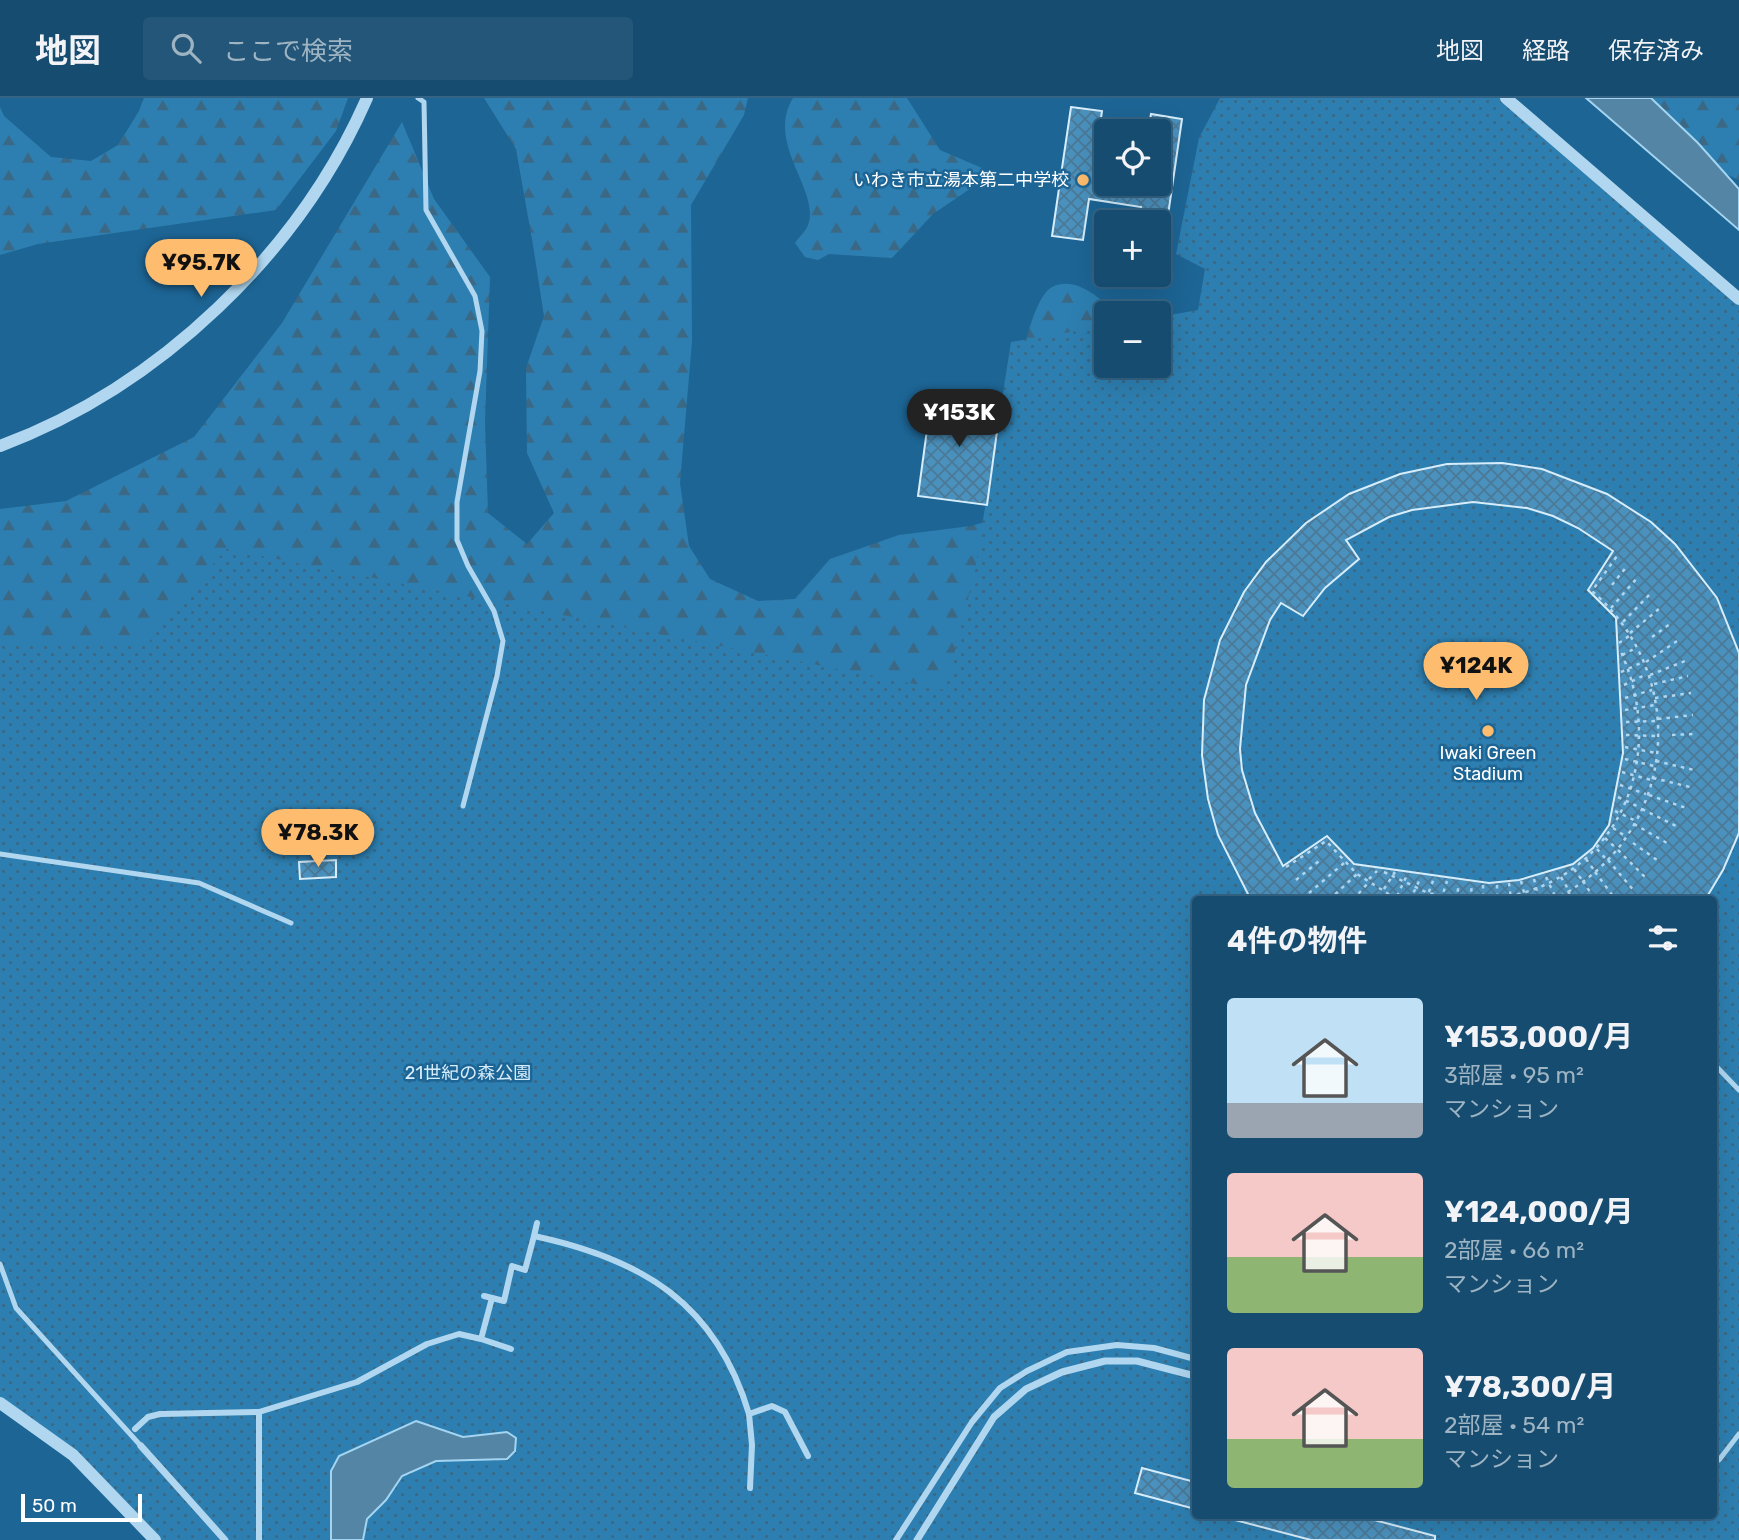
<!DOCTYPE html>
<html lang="ja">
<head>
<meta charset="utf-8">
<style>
  :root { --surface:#164c70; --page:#235678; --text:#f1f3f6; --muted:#9eb4c3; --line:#356383; --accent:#febd6e }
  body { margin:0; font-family:Rubik,"Noto Sans JP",sans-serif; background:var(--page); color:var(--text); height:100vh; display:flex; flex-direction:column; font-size:26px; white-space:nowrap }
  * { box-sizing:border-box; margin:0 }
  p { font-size:23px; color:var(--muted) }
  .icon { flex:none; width:38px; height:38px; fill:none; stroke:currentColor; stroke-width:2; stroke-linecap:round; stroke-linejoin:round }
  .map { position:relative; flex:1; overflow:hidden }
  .panel { position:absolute; left:1192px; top:798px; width:525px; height:623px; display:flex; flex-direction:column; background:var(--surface); border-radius:7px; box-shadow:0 7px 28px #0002,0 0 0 2px var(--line) }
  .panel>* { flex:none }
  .controls { position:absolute; left:1094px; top:21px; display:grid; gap:14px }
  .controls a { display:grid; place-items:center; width:77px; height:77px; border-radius:7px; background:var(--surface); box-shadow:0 7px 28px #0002,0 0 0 2px var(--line); font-size:35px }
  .scale { position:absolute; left:21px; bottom:18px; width:121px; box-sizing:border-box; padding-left:7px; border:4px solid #fff; border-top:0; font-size:19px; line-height:24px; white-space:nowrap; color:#fff; -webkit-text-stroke:5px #1d6595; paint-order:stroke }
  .price { position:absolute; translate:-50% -60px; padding:0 16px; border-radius:24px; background:var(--accent); color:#111; font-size:23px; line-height:46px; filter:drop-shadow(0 2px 4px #0008) }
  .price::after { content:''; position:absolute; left:50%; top:42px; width:21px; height:16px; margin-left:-10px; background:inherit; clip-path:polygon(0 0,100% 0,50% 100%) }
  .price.selected { background:#222; color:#fff }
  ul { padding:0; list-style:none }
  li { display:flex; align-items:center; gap:21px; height:175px; padding:0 35px }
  li span { display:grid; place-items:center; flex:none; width:196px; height:140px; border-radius:7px; color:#555 }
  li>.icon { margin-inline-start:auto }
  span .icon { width:84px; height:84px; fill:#fffc; stroke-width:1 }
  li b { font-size:30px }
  h2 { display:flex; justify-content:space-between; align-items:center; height:84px; padding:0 35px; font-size:30px }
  header { display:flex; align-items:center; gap:42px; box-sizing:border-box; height:98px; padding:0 35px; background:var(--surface); border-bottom:2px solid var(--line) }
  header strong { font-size:33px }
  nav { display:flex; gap:38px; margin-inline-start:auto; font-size:24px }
  .search { width:490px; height:63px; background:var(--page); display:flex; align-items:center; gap:18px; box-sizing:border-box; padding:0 24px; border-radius:7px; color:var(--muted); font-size:26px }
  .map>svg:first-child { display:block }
  .forest { fill:url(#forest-firs) }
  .park { fill:url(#park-dots); fill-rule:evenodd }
  .water { fill:#5485a5; stroke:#a3d4f1; stroke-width:2 }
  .building { fill:url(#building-cross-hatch); stroke:#d6edfb; stroke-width:2; fill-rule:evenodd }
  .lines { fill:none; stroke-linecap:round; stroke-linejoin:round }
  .path { stroke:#b0d7ef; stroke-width:2.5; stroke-dasharray:3.5 5; stroke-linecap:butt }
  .service { stroke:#b0d7ef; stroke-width:5 }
  .pedestrian { stroke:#b0d7ef; stroke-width:6 }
  .minor { stroke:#b0d7ef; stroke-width:7 }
  .tertiary { stroke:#b0d7ef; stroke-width:12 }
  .poi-dot { fill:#febd6e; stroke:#1d6595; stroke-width:2.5 }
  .labels { text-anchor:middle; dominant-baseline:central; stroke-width:5; stroke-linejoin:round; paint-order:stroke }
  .poi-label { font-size:18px; fill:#fff; stroke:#1d6595; text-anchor:end }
  .park-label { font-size:18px; fill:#d6edfb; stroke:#1d6595 }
</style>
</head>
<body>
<header>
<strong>地図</strong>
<div class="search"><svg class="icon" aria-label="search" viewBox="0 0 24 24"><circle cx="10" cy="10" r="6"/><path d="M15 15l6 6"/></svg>ここで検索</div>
<nav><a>地図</a><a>経路</a><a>保存済み</a></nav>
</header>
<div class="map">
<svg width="1739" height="1442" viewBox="0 0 1739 1442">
  <defs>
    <pattern id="forest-firs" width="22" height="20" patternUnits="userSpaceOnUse" patternTransform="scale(1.75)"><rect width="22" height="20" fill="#2d7fb1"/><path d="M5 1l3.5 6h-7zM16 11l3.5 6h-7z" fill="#3b6884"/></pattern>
    <pattern id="park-dots" width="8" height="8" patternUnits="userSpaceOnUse" patternTransform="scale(1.75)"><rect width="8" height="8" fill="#2d7fb1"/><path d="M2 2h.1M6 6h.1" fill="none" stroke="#3b6884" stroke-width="1.8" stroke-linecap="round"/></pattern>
    <pattern id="building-cross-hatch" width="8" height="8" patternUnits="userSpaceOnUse" patternTransform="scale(1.75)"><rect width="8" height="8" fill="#4a91be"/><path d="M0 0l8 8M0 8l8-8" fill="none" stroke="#4b7996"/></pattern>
  </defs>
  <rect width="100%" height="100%" fill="#1d6595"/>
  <!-- forest -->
  <g class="forest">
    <path d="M144,0H348L336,33L276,112L38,146L0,157V9L4,18L51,59L91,63L118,47L139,13Z"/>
    <path d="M484,0H748L744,17L691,107L692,243L680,385L689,448L710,481L758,503L795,501L830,461L899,437L971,428L995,421C1002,381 1020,206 1052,189C1077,177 1100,202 1118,215H1106V268H1158L1188,235L1483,0L1074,615L0,622V411L66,403L194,339L282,225L402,24L434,101L490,179L485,324L488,415L527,446L554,415L527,355L526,270L544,218L533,147L516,51Z"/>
    <path d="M793,0H907L940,52L982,70L983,82L933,116L892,160L829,156L818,162L805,159L795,145C798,140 806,133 808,127C821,93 765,46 793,0Z"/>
    <path d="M1647,0H1739V82L1724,75Z"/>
  </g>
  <!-- park -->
  <path class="park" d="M1220,0H1506L1739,201V1442H155L73,1357L0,1305V545H148L226,451L945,592L975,473L1011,244L1106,228V268H1158L1159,219L1198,212L1205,171L1176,156L1199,40ZM1195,802H1713V1418H1195Z"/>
  <!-- water -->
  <g class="water">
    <path d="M1586,0H1651L1698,45L1739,91V132Z"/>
    <path d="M416,1323L463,1339L507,1334L516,1340L515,1353L507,1361L436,1363L402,1378L386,1402L367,1421L363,1442H331V1373L339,1358Z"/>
  </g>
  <!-- building -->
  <g class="building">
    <path d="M1071,9L1102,13L1093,77L1106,79V86H1158V33H1148L1151,16L1182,21L1167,124H1138L1141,109L1089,101L1083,142L1052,138Z"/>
    <path d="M932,295L1001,304L987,407L918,398Z"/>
    <path d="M1502,365L1542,371L1607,396L1651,424L1675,446L1717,500L1739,555V735L1723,772L1705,802H1251L1218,737L1208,701L1202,657L1204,602L1220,542L1244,494L1266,464L1306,425L1349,396L1400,376L1447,366ZM1473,404L1527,410L1553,418L1578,430L1613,453L1588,492L1616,520L1623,655L1609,727L1593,750L1573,766L1519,782L1489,785L1354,766L1327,738L1283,768L1255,715L1242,672L1240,651L1246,587L1270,522L1281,505L1303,518L1325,490L1359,461L1346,442L1389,419L1412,412Z"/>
    <path d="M336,762V779L300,781L299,764Z"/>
    <path d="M1142,1370L1195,1384V1411L1135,1395Z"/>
    <path d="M1236,1418H1359L1435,1438V1442H1311L1235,1422Z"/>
  </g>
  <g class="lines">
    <!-- path -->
    <g class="path">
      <path d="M1612,487L1627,468"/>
      <path d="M1611,510L1638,479"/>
      <path d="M1623,524L1650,496"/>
      <path d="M1630,535L1660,510"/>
      <path d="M1652,539L1670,526"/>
      <path d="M1619,545L1629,538"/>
      <path d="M1622,557L1636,550"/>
      <path d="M1646,564L1677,543"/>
      <path d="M1621,574L1643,564"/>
      <path d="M1650,577L1685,563"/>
      <path d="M1654,586L1688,578"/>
      <path d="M1624,587L1647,576"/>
      <path d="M1625,600L1652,592"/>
      <path d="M1655,600L1691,595"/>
      <path d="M1625,612L1655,607"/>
      <path d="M1658,621L1693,617"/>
      <path d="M1626,624L1657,623"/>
      <path d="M1626,637L1657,638"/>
      <path d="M1672,637L1694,636"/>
      <path d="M1625,649L1656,655"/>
      <path d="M1625,661L1654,668"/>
      <path d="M1656,663L1694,672"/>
      <path d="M1622,674L1651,682"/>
      <path d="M1653,680L1690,689"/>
      <path d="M1620,687L1646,696"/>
      <path d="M1649,697L1686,710"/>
      <path d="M1618,699L1641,710"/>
      <path d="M1642,711L1676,728"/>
      <path d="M1615,713L1634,722"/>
      <path d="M1634,726L1667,745"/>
      <path d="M1613,730L1625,738"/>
      <path d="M1605,740L1616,750"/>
      <path d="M1633,745L1657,762"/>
      <path d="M1597,751L1606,761"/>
      <path d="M1618,752L1645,779"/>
      <path d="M1586,761L1594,772"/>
      <path d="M1608,762L1635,794"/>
      <path d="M1286,769L1326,743L1357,776L1398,802"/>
      <path d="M1574,771L1582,782"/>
      <path d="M1384,774L1428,795L1469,802"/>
      <path d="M1595,774L1616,802"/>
      <path d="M1546,779L1555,798"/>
      <path d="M1561,779L1568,791"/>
      <path d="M1369,781L1377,773"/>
      <path d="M1534,781L1539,802"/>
      <path d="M1296,782L1319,763"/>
      <path d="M1521,783L1526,802"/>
      <path d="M1583,783L1595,802"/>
      <path d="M1509,785L1511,802"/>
      <path d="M1483,787V802"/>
      <path d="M1497,787V802"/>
      <path d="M1384,791L1395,774"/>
      <path d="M1568,793L1573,802"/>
      <path d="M1309,795L1344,765"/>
      <path d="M1397,798L1408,775"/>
      <path d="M1329,802L1357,776"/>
      <path d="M1353,802L1368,785"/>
      <path d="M1410,802L1421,779"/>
      <path d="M1426,802L1434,780"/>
      <path d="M1441,802L1447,783"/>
      <path d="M1456,802L1459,786"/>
      <path d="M1470,802L1472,787"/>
      <path d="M1475,802C1609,799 1674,668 1620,552"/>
      <path d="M1553,802C1676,741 1694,582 1592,493L1617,458"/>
    </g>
    <!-- service -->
    <g class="service">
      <path d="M418,0L424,4L426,112L475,198L482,233L480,273L457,404V442L468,468L494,513L503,543L497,578L463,708"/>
      <path d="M0,756L199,785L291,825"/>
      <path d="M1713,965L1739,992"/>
      <path d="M0,1166L16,1210L141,1348"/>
      <path d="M1713,1363L1719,1362L1739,1336"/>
    </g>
    <!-- pedestrian -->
    <g class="pedestrian">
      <path d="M537,1125L534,1138C642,1161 716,1205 749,1316"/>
      <path d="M484,1198L504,1203L512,1168L525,1172L534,1138"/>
      <path d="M492,1200L481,1241L511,1251"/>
      <path d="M259,1314V1442"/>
      <path d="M135,1331L148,1319L160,1316L259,1314L357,1284L427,1246L459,1236L481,1241"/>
      <path d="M750,1390L752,1347L749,1316L772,1308L785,1314L808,1358"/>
      <path d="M896,1442L972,1324L1000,1290L1027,1273L1067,1254L1117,1247L1154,1250L1195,1261"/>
    </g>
    <!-- minor -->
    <g class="minor">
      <path d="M141,1348L225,1442"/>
      <path d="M917,1442L994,1319L1026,1291L1062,1274L1105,1263H1137L1195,1278"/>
    </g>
    <!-- tertiary -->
    <g class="tertiary">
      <path d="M1506,0L1739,201"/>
      <path d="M0,348C159,289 299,155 367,0"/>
      <path d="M0,1305L73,1357L155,1442"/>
    </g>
  </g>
  <!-- markers -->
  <g class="poi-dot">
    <circle cx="1083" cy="82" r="7"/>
    <circle cx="1488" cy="633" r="7"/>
  </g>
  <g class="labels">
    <!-- poi labels -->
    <g class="poi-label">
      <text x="1069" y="82">いわき市立湯本第二中学校</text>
      <text x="1488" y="655" text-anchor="middle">Iwaki Green<tspan x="1488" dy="21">Stadium</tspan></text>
    </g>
    <!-- park labels -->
    <g class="park-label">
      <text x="468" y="975">21世紀の森公園</text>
    </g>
  </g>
</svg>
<div class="controls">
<a><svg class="icon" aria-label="locate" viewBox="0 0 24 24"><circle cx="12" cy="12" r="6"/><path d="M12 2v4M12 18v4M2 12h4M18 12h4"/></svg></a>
<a>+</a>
<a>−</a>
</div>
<div class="scale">50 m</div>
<b class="price" style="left:201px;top:201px">¥95.7K</b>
<b class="price selected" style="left:959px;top:351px">¥153K</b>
<b class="price" style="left:1476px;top:604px">¥124K</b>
<b class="price" style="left:318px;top:771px">¥78.3K</b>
<section class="panel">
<h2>4件の物件<svg class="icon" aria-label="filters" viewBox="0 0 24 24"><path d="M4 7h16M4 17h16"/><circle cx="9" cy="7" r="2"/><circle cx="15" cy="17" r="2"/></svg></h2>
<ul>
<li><span style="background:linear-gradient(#bfe0f5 75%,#9aa5b1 0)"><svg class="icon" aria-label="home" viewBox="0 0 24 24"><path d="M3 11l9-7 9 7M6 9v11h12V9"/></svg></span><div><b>¥153,000/月</b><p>3部屋 · 95 m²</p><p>マンション</p></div></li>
<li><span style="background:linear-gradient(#f6c9c9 60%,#8fb573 0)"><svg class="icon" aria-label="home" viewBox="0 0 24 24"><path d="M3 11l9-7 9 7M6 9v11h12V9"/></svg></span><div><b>¥124,000/月</b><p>2部屋 · 66 m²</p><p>マンション</p></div></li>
<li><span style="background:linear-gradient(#f6c9c9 65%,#8fb573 0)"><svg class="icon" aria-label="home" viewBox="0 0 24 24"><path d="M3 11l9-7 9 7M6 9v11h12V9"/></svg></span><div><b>¥78,300/月</b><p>2部屋 · 54 m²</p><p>マンション</p></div></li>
</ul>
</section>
</div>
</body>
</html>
